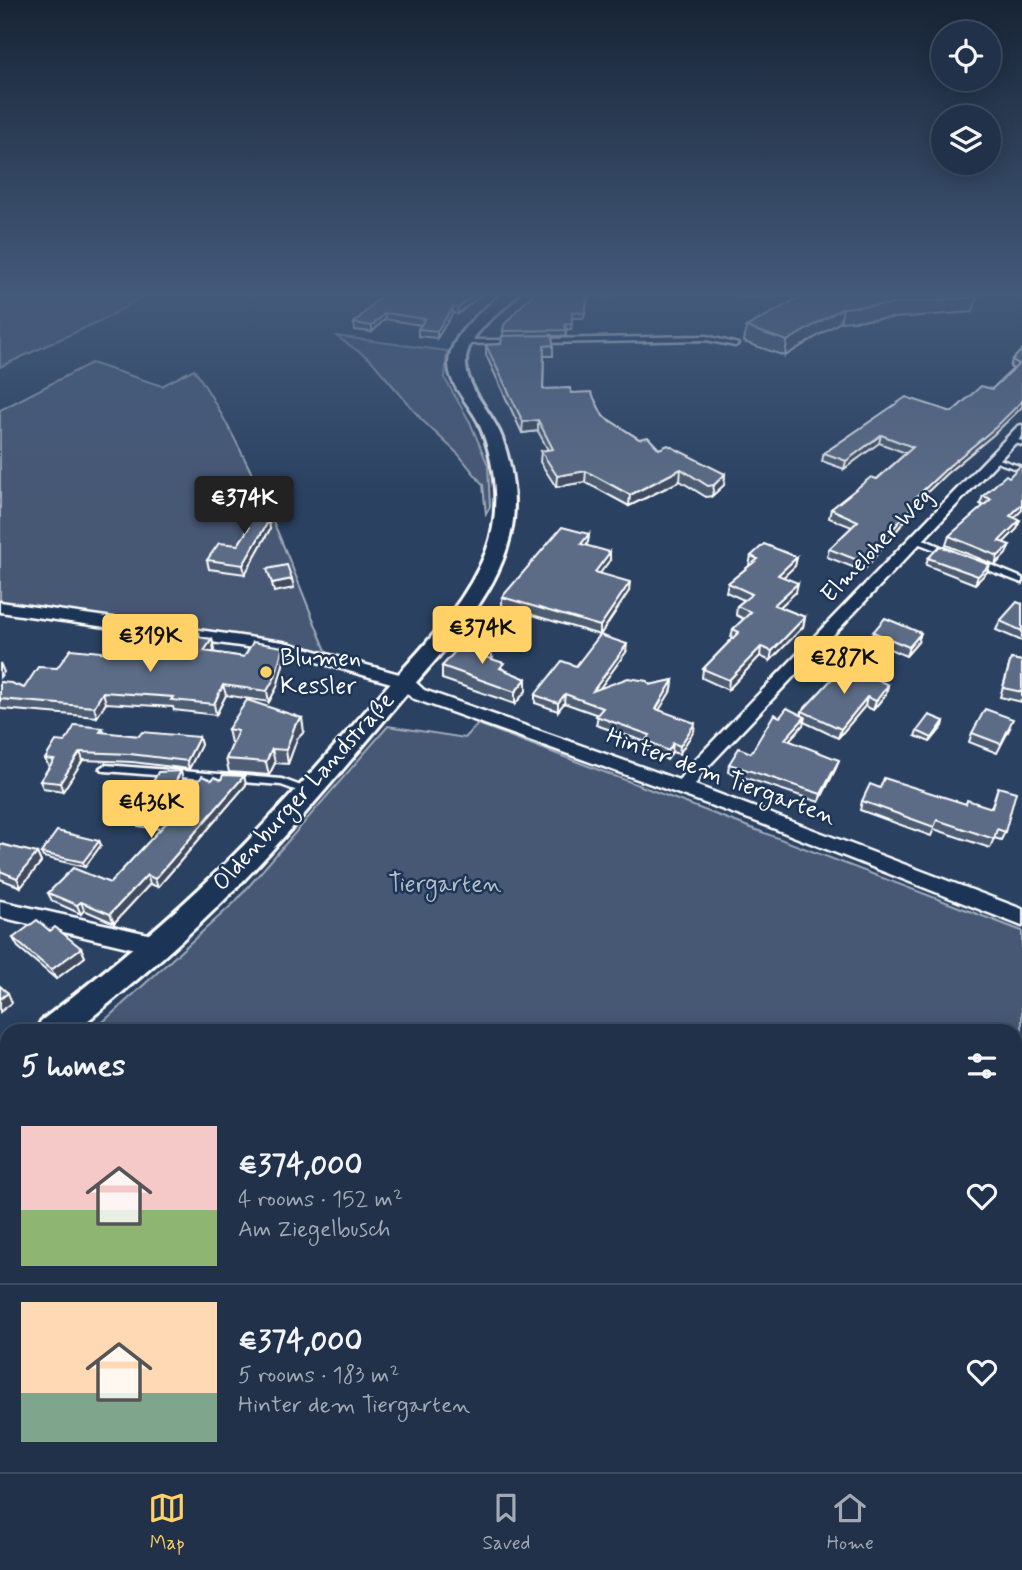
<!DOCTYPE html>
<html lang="en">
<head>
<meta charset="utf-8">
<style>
  :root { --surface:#203149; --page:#283950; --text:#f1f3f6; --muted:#a2a9b4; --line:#3d4c61; --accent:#ffd166 }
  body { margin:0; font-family:Mynerve,sans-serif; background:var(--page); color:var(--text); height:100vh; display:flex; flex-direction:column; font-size:26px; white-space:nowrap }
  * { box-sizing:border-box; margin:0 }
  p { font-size:23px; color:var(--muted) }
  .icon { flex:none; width:38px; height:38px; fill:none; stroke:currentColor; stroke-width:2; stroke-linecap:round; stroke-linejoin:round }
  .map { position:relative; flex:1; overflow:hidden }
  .sheet { position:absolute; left:0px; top:1024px; width:1022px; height:450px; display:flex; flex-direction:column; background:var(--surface); border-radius:21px 21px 0 0; box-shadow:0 4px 18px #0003,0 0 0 2px var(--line) }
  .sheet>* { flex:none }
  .controls { position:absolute; left:931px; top:21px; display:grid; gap:14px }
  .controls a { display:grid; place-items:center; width:70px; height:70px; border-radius:50%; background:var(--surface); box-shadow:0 4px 18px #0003,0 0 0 2px var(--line); font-size:35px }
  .price { position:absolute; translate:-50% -60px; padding:0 16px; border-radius:7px; background:var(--accent); color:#111; font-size:23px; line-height:46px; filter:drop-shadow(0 2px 4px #0008) }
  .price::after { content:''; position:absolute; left:50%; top:42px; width:21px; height:16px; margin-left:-10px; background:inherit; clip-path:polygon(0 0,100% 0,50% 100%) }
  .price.current { background:#222; color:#fff }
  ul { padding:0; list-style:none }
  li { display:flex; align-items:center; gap:21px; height:175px; padding:0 21px }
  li+li { border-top:2px solid var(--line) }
  li span { display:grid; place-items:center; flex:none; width:196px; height:140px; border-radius:0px; color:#555 }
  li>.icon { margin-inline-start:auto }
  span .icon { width:84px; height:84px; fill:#fffc; stroke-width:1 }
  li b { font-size:30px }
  h2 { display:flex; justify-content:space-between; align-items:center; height:84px; padding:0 21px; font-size:30px }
  .dock { display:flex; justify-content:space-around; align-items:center; height:98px; border-top:2px solid var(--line); background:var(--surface); font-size:19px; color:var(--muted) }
  .dock a { display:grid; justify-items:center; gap:4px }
  .dock .current { color:var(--accent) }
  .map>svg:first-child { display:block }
  .green { fill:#465975; stroke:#a2acba; stroke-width:2 }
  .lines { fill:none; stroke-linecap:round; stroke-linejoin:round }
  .stream { stroke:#a7b1be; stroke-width:9 }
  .lane-casing { stroke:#fff; stroke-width:5 }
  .street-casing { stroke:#fff; stroke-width:5 }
  .secondary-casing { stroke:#fff; stroke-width:6 }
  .lane { fill:#1d3557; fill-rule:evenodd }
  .street { fill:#1d3557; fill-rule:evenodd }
  .secondary { fill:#1d3557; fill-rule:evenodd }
  .wall { fill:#4e5d73; stroke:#fff; stroke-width:2 }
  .shaded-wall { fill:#404c5e; stroke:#fff; stroke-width:2 }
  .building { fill:#5b6c86; stroke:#fff; stroke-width:2 }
  .poi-dot { fill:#ffd166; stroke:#1d3557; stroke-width:2.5 }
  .labels { text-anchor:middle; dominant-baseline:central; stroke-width:5; stroke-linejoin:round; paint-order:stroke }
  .street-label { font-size:24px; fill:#fff; stroke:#1d3557 }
  .poi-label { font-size:24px; fill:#fff; stroke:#1d3557; text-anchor:start }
  .park-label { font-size:24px; fill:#b5bdc8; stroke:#1d3557 }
</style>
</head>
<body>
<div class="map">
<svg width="1022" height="1472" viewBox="0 0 1022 1472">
  <rect width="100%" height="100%" fill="#2a4161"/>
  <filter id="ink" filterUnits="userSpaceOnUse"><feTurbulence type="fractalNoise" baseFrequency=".0143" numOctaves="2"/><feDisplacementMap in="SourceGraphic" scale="14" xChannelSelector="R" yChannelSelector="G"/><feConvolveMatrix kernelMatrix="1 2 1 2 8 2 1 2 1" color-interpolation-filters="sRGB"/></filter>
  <g filter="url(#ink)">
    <!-- green -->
    <g class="green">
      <path d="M0,293H149L106,318L0,367Z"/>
      <path d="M336,336L447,351L445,379L470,422L488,465L490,507L486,514L483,485L459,455L421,419L371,360Z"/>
      <path d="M91,363L162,386L194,369C252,457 287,556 327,653L54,614L0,601V410Z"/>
      <path d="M478,724L1022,931V1472H0V1103L7,1097V1466H1015V1031H93L235,902L388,726L465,738Z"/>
    </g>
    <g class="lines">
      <!-- stream -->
      <path class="stream" d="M524,1472L526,1466"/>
      <defs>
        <g id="lane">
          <path d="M706,336L738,344L735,346L706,340L542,343L539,341L542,339Z"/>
          <path d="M511,340L514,342L513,343L463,344L460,342L463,340Z"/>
          <path d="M1011,438L1022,441V445L1009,441L1008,440Z"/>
          <path d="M993,457L1022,467V471L991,460L990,459Z"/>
          <path d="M912,537H918L953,552L949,554H946L912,541Z"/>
          <path d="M975,561H981L1022,578V583L975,565Z"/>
          <path d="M105,765L282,779L309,789L311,791L309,793L306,794L281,785L105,771L100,768Z"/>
        </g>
        <g id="street">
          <path d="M1022,425V436L703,772L695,785L1022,909V926L760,823L412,698L398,685L282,652L0,612V602L283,642L410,677L424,690L679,780L691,764L1018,426Z"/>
          <path d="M0,901L157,936L164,939L167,945L164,951L157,954L0,917Z"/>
        </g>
        <g id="secondary">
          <path d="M503,293H518C504,311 482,322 471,343C452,378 491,407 502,438C513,469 518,505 510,537C495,600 442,651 402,699C350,761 298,824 241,883C190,936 133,984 75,1031H36L41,1021C104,973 165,923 222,867C277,813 328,754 379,696C418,651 464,608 486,552C502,511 496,463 479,423C468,400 442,381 451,352C459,327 484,310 503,293Z"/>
          <path d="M7,1053V1085L0,1087V1055Z"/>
        </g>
      </defs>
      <!-- lane casing -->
      <use href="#lane" class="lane-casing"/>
      <!-- street casing -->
      <use href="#street" class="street-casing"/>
      <!-- secondary casing -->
      <use href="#secondary" class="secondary-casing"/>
      <!-- lane -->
      <use href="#lane" class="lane"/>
      <!-- street -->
      <use href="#street" class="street"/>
      <!-- secondary -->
      <use href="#secondary" class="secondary"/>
    </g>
    <!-- wall -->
    <g class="wall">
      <path d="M384,293H483L458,314L453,313L437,338L418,336V329L421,325L385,319L372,332L355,330L354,323Z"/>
      <path d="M534,293H613L611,297L589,295L584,318H572L571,330L566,329V336H552L553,345V356H544L543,389L571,393L603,416L639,439L659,449L725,474L724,485L712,496L706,497L680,481L629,506L585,482L556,487L540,462L541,451L548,450L538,431L522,433L486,355V345L501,344L503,336L504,325Z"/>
      <path d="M735,293H972L977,297L973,312L840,322L785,356L744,342L746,327L805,294L738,298Z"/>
      <path d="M1022,350V407L993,435L946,474L918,501L917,506L863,571L827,557L829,549L852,527L829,518L831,509L877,479L906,453L879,443L844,469L822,461L824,453L952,412L992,389L1013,369L1010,367L1012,360Z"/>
      <path d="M1009,477L1014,518L1017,529L1003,543L1006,554L995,565L946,545L949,536L984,506L980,504L983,496Z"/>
      <path d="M239,505L270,529L245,574L209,569L207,560L238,545L248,530L240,514Z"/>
      <path d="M589,534L588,542L586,545L610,560L600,573L629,591L600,635L502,606V597Z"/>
      <path d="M751,556L797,557L795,566L783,577L796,592L780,607L805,617L803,627L770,661L760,656L728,690L702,678L703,669L732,639L731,638L733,629L744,619L736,615L737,606L744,600L726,592L728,583L750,565H749Z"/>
      <path d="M928,558L987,572L975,584L926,565Z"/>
      <path d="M1022,604V641L996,630L1000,621Z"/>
      <path d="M873,632L918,642L906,656L871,641Z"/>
      <path d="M199,633L200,638L212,639L214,650L212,652L244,657H285L277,687L269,702L226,695L216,715L174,710L173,707L106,703L97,717L2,709L0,707V682L24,688L57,668L160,658Z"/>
      <path d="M626,652L600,688L650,685L673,680L672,689L659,710L694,731L679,754L672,752L667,760L645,749L646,742L596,725L598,715L564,703L558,711L535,703V695L576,666Z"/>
      <path d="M492,658L491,659L504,670L526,679V691L515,704L442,679V666Z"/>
      <path d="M1011,659L1022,661V702L1000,697Z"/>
      <path d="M888,685L886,694L873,710L865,706L838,738L804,722L803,725L789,740L836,768L819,802L728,772L729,764L751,753L780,717L801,715L802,711Z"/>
      <path d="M944,721L943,726L930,742L915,736L917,731Z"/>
      <path d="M103,728L104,733L139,736L199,737L201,745L189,769L132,762L83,760L63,791L43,788L40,781L49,767L45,759L65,742Z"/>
      <path d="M1010,728L997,753L969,742L972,733Z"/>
      <path d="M228,729L304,732L297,739L288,764L275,763L269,775L229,772L226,759L233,743H231Z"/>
      <path d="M244,776L246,785L158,887L150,884L114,923L84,910L81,914L52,901L48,893L110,883L161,829L138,826L135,818L183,780L177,793L187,799L212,780Z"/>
      <path d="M998,787L1005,832L1001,840L994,838L990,848L934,829L931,836L860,810L862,801L880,788L966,804L991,808Z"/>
      <path d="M99,841L101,845L85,867L43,857L41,853Z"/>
      <path d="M0,844L37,853L41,862L21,887L0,879Z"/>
      <path d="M50,931L81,948L85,957L56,979L18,947L13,938Z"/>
    </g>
    <!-- shaded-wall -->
    <g class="shaded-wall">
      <path d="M475,293H483L458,314V308Z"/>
      <path d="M453,307V313L437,338V331Z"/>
      <path d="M843,308L840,322L785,356L787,341Z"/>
      <path d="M385,313V319L372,332V326Z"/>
      <path d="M1022,401V407L993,435L946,474L918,501L917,506L863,571L865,563L916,497L949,466Z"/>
      <path d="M538,420V431L522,433L523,422Z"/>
      <path d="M881,435L879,443L844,469L846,461Z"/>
      <path d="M681,469L680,481L629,506L630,495Z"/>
      <path d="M586,471L585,482L556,487L557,476Z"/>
      <path d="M725,474L724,485L712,496L714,485Z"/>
      <path d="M1022,504V510L1007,525L1010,516Z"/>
      <path d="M269,520L270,529L245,574L243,565Z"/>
      <path d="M1020,520L1017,529L996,550L999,541Z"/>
      <path d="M589,534L588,542L580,552L581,544Z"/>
      <path d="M1010,545L1006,554L995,565L998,556Z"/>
      <path d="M610,552V560L594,581L595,572Z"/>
      <path d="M797,557L795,566L776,584L778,575Z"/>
      <path d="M990,565L987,572L975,584L978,576Z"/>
      <path d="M292,579L294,588L274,592L272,583Z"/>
      <path d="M630,582L629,591L600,635V626Z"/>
      <path d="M798,583L796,592L772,614L774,605Z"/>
      <path d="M805,617L803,627L770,661L772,651Z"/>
      <path d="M921,633L918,642L906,656L909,647Z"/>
      <path d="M212,639L214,650L206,662L204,651Z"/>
      <path d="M627,644L626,652L592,699L593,691Z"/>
      <path d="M491,645L492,658L483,668L482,656Z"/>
      <path d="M283,647L285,657L277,687L269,702L267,691Z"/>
      <path d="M761,647L760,656L728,690L729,680Z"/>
      <path d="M0,663L4,672L0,677Z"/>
      <path d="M526,679V691L515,704V692Z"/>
      <path d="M673,680L672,689L655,717L656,709Z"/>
      <path d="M223,685L226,695L216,715L214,704Z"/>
      <path d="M888,685L886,694L873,710L876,701Z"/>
      <path d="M103,692L106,703L97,717L94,707Z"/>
      <path d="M565,694L564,703L558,711V703Z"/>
      <path d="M867,697L865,706L838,738L841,729Z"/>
      <path d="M805,717L803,725L783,747L785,739Z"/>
      <path d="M302,718L304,732L297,739L288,764L286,750L295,725Z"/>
      <path d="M944,721L943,726L930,742L932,738Z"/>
      <path d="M695,723L694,731L679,754L680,746Z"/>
      <path d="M199,737L201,745L189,769L187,761Z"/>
      <path d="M673,743L672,752L667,760L668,751Z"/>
      <path d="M272,749L275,763L269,775L266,762Z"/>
      <path d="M80,752L83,760L63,791L60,783Z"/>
      <path d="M839,760L836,768L819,802L821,794Z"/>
      <path d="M181,771L183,780L174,799L171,790Z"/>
      <path d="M244,776L246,785L158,887L155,879Z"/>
      <path d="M99,841L101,845L85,867L83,862Z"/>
      <path d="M37,853L41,862L21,887L17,878Z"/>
      <path d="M147,875L150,884L114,923L110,914Z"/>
      <path d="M81,902L84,910L81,914L77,905Z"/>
      <path d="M81,948L85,957L56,979L51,970Z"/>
      <path d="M8,993L12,1003L0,1012V999Z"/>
    </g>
    <!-- building -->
    <g class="building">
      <path d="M384,293H475L458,308L453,307L437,331L418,329L425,319L385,313L372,326L354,323Z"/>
      <path d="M534,293H588L585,313L572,312V324H565L566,330L503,331L504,325L517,310Z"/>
      <path d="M808,293H972L977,297L843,308L787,341L746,327Z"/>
      <path d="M552,335L553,345L544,346L543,389L570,388L571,393L591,392L603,416L639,439L648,437L659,449L668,445L725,474L714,485L708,486L681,469L630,495L586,471L557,476L541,451L553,449L538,420L523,422L486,345L501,344L502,336Z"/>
      <path d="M1022,350V401L996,427L949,466L916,497L919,498L865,563L829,549L858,521L831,509L871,477L877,479L913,447L881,435L846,461L824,453L906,397L952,412L981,386L992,389L1019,364L1012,360Z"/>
      <path d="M1020,466L1022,467V504L1010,516L1020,520L999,541L1010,545L998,556L949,536L991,499L983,496L1006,475L1009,477Z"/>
      <path d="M260,500L269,520L243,565L207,560L219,543L238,545L249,528L239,505Z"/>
      <path d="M562,527L589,534L581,544L610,552L595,572L630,582L600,626L502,597Z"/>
      <path d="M764,544L797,557L778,575L798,583L774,605L805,617L772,651L761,647L729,680L703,669L739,632L733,629L751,612L737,606L752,594L728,583L758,559L751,556Z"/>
      <path d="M940,546L990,565L978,576L928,558Z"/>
      <path d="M287,565L292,579L272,583L267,569Z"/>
      <path d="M1017,602L1022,604V631L1000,621Z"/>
      <path d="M885,618L921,633L909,647L873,632Z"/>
      <path d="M178,630L199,633L196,637L212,639L204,651L244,657L253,642L283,647L275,677L267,691L223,685L214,704L171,700L173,697L103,692L94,707L0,699V682L11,683L24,688L38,667L57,668L71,649L160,658Z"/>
      <path d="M600,635L627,644L593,691L628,678L647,681L650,685L673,680L656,709L695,723L680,746L673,743L668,751L646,740L650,735L596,716L603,708L565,694L558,703L535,695L562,661L576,666Z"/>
      <path d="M468,637L491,645L482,656L504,663L500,668L526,679L515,692L442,666Z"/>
      <path d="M1011,659L1022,661V692L1003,688Z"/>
      <path d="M844,666L857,672L859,669L888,685L876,701L867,697L841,729L802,711Z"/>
      <path d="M247,700L302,718L295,725L286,750L272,749L266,762L226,759L238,731L228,729Z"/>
      <path d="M787,708L805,717L785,739L839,760L821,794L729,764L739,748L751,753L774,714L780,717Z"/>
      <path d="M985,709L1013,719L1001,744L972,733Z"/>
      <path d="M929,715L944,721L932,738L917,731Z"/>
      <path d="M75,725L103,728L100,732L139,736L142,732L199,737L187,761L130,754L80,752L60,783L40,781L54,760L45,759L56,741L65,742Z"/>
      <path d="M181,771L171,790L187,799L202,776L212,780L214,777L221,780L223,775L244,776L155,879L147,875L110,914L81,902L77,905L48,893L73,868L110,883L168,821L135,818L158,772Z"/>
      <path d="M884,778L966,804L967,800L992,808L998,787L1016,792L1005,832L997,829L994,839L937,820L934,827L862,801L870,784L880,788Z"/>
      <path d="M57,831L99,841L83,862L41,853Z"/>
      <path d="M0,844L37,853L17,878L0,871Z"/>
      <path d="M37,920L50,931L55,927L81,948L51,970L13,938Z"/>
      <path d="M0,986L8,993L0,999Z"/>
    </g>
  </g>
  <!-- sky -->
  <linearGradient id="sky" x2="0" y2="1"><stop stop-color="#172435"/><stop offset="0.59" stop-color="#445a7b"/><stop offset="1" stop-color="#445a7b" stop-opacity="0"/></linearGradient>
  <rect width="1022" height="499" fill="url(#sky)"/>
  <!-- markers -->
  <circle class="poi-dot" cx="266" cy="672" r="7"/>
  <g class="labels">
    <!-- street labels -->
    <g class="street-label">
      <text transform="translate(877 546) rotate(-46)">Elmeloher Weg</text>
      <text transform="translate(721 777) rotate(20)">Hinter dem Tiergarten</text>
      <text transform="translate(304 792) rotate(-48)">Oldenburger Landstraße</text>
    </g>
    <!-- poi labels -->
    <g class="poi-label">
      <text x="280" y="658">Blumen<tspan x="280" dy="28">Kessler</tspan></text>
    </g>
    <!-- park labels -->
    <g class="park-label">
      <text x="445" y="884">Tiergarten</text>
    </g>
  </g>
</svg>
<div class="controls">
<a><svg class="icon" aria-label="locate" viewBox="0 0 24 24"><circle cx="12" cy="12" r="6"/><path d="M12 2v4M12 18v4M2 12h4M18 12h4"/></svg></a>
<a><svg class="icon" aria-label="layers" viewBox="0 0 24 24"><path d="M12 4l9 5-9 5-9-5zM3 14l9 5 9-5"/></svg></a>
</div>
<b class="price current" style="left:244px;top:536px">€374K</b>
<b class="price" style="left:482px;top:666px">€374K</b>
<b class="price" style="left:150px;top:674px">€319K</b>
<b class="price" style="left:844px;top:696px">€287K</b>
<b class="price" style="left:151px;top:840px">€436K</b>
<section class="sheet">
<h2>5 homes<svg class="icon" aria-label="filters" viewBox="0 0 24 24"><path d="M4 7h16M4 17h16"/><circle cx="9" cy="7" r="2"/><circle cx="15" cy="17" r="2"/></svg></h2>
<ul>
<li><span style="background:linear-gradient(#f6c9c9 60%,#8fb573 0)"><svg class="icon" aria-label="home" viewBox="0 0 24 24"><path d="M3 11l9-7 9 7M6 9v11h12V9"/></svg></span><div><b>€374,000</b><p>4 rooms · 152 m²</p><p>Am Ziegelbusch</p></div><svg class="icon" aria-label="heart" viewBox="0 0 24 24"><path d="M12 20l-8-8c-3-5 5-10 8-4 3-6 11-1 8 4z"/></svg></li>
<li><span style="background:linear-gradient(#ffd9b3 65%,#7fa58c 0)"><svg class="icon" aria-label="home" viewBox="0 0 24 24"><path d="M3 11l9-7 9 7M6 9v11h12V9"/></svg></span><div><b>€374,000</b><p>5 rooms · 183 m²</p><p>Hinter dem Tiergarten</p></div><svg class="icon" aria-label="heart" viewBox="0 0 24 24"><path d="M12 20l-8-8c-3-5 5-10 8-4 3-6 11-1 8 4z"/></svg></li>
</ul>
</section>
</div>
<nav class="dock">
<a class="current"><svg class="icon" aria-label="map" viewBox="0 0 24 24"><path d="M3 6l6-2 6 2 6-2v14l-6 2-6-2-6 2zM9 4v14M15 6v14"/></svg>Map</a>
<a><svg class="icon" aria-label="saved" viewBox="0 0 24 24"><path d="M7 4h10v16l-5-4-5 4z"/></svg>Saved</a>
<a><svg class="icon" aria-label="home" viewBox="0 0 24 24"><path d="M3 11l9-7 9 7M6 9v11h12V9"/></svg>Home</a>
</nav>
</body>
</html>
